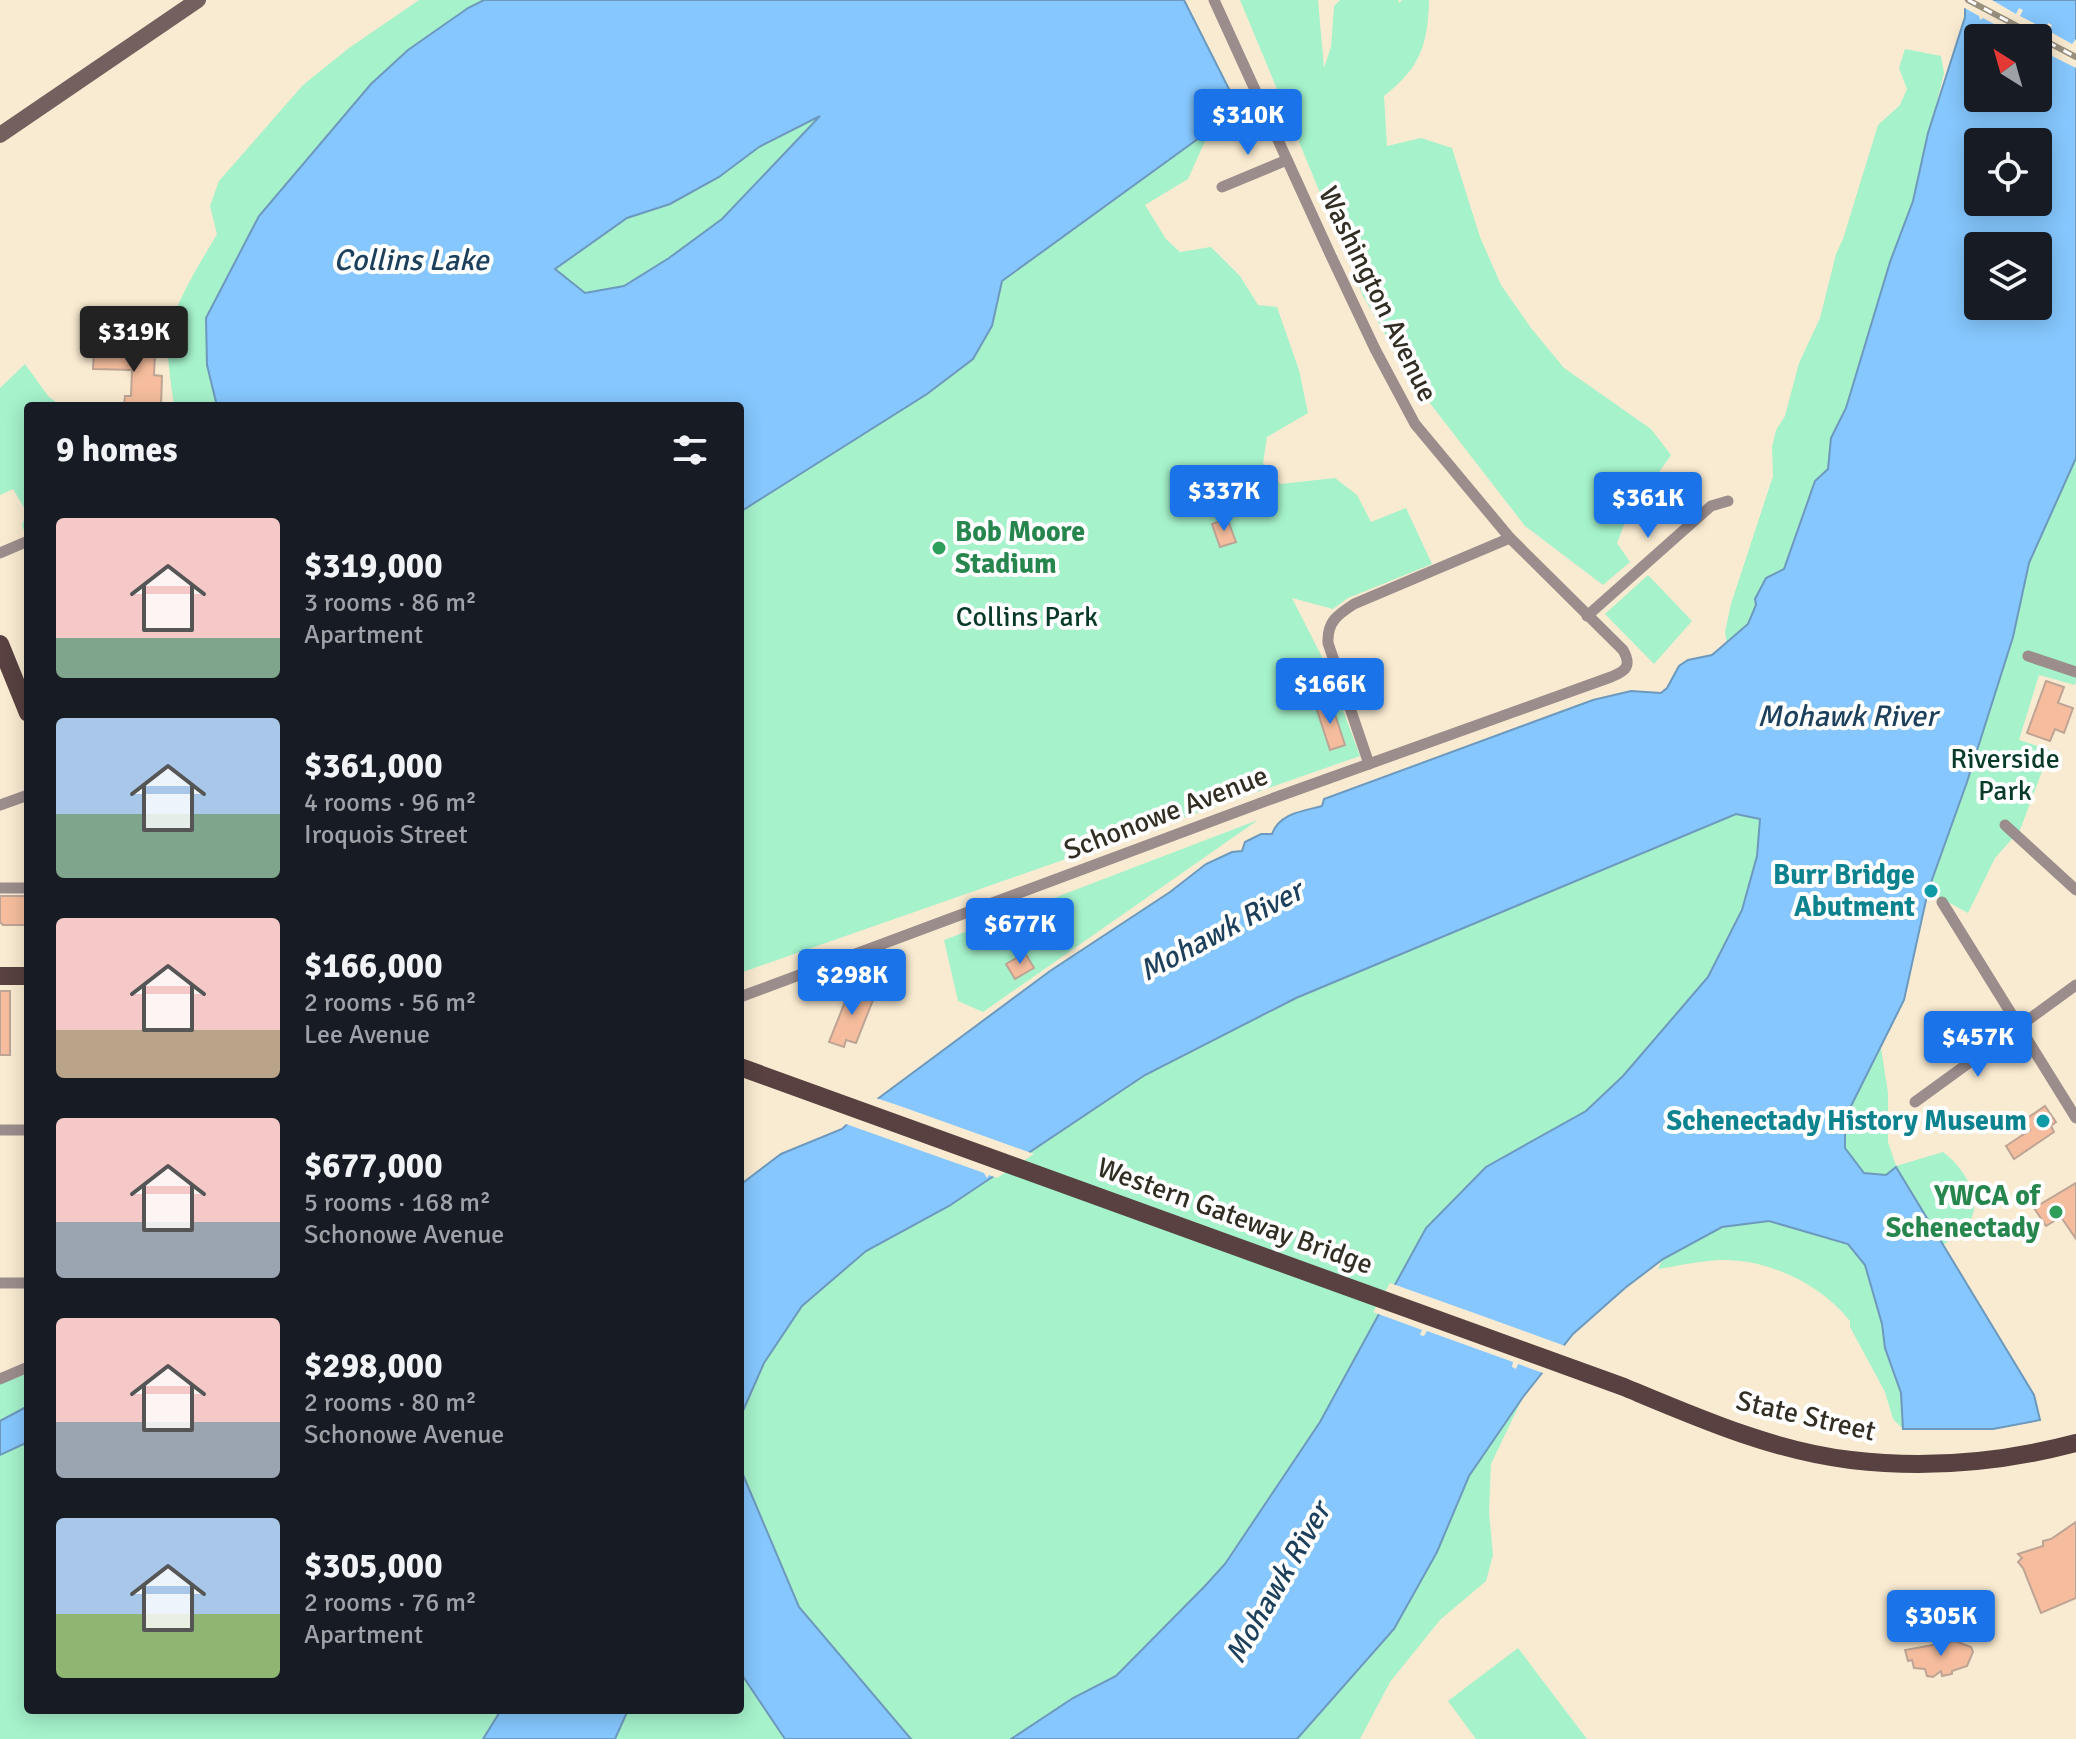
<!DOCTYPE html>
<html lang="en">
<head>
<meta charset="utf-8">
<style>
  :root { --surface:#171b24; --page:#242831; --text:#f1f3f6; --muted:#9ea1a6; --accent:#1a73e8 }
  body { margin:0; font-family:Signika,sans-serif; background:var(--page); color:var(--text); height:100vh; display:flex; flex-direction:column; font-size:30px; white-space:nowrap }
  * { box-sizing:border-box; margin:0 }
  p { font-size:26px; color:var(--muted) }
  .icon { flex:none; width:44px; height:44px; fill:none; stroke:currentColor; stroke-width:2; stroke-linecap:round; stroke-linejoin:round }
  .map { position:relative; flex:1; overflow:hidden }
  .panel { position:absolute; left:24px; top:402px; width:720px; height:1312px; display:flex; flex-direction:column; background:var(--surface); border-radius:8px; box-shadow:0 4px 20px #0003 }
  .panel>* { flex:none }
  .needle { width:52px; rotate:323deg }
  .tools { position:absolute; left:1964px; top:24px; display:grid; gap:16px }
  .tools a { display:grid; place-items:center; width:88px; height:88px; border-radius:8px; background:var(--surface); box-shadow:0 4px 20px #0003; font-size:40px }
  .price { position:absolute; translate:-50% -68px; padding:0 18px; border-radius:8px; background:var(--accent); color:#fff; font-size:26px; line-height:52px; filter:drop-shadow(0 2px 4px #0008) }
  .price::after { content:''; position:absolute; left:50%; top:48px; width:24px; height:18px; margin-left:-12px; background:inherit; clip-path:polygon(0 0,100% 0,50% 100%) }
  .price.active { background:#222; color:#fff }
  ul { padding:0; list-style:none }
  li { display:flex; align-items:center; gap:24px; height:200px; padding:0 32px }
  li span { display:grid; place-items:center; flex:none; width:224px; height:160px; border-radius:8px; color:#555 }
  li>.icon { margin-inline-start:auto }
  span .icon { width:96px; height:96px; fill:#fffc; stroke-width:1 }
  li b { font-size:34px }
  h2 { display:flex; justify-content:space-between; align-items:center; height:96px; padding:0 32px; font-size:34px }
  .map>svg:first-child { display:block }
  .green { fill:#a5f2cb }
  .water { fill:#85c7fe; stroke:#6c99bd; stroke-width:2; fill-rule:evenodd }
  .pier { fill:#f9ebd1 }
  .building { fill:#f5bd9d; stroke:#bea495; stroke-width:2 }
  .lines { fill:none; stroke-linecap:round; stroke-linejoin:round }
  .street { stroke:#9b8d8c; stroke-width:11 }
  .secondary { stroke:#74605f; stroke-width:16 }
  .primary { stroke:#584140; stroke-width:18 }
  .rail-casing { stroke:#988f7d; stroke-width:6 }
  .rail { stroke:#fff; stroke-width:3; stroke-dasharray:9; stroke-linecap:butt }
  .leisure-dot { fill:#2e9e5b; stroke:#fff; stroke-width:3 }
  .culture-dot { fill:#0f9aa8; stroke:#fff; stroke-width:3 }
  .labels { text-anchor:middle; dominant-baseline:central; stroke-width:8; stroke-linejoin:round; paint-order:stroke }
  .street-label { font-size:28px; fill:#332e24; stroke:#fff }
  .leisure-label { font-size:28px; font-weight:bold; fill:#27864d; stroke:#fff; text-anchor:start }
  .park-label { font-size:28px; fill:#083b27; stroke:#fff }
  .culture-label { font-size:28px; font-weight:bold; fill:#0d838f; stroke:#fff; text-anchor:end }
  .water-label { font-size:30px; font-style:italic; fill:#1d415c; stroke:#fff }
</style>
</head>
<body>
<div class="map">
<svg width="2076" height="1739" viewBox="0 0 2076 1739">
  <rect width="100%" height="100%" fill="#f9ebd1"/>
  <!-- green -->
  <g class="green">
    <path d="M419,0H484L468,8L408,50L371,84L259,216L206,318L207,365L217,406H174C171,380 164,350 171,324C181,292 201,262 217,234L210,206L219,181L303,85L349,48Z"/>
    <path d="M1240,0H1318L1324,68L1331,47L1334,6L1340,0H1398L1399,3L1402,0H1429C1428,45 1420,68 1384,96L1387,146L1421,138L1452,148L1480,237L1501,285L1531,328L1564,368L1651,429L1671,455L1626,520L1617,543L1630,562L1603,585L1525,526L1412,380L1363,296Z"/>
    <path d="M1905,49L1941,56L1944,73L1913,201L1890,262L1846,408L1831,438L1828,470L1815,481L1784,569L1766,578L1748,625L1727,644L1725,632L1731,604L1773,476L1772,447L1776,430L1785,416L1799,363L1820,318L1836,254L1843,239L1878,125L1900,105L1907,89L1899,68Z"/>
    <path d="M823,114L722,219L669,258L624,286L585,293L555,269L627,218L670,204L719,177L759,147Z"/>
    <path d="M1210,130L1188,179L1145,205L1166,239L1180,252L1211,247L1240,276L1258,305L1277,307L1299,370L1308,413L1267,437L1263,463L1280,484L1335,478L1357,495L1371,522L1406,508L1432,564L1348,598L1333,609L1292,598L1327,667L1360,756L740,973V512L927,394L973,360L992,326L1002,281Z"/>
    <path d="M25,364L48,396L61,406H28V533L26,534L22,526L26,511L13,489L0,495V388Z"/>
    <path d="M2076,458V681L2075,685L2039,675L2019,740L2050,750L2020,830L1995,858L1968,913L1928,891L1967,782L2013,637L2029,563Z"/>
    <path d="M1648,575L1692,621L1654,664L1605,614Z"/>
    <path d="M1736,814L1760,819L1757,856L1743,910L1709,977L1623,1076L1586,1111L1486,1167L1426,1228L1320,1422L1225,1564L1204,1587L1116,1676L1073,1698L1011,1739H911L799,1607L741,1470L742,1413L764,1363L802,1306L866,1251L949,1206L1145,1075L1296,998Z"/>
    <path d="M1258,820L983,1012L958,1001L944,940Z"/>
    <path d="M1881,1048L1888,1093V1142L1896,1166L1943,1152C1961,1165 1983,1196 1971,1219C1965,1230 1953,1238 1943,1245L1896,1167L1886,1175L1864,1173L1845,1148V1118Z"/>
    <path d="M1848,1198L1912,1429H1903L1893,1419L1885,1392L1850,1327V1321C1820,1283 1768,1259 1720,1260C1699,1261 1678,1266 1658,1269L1663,1258L1722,1227L1769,1221Z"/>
    <path d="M28,1373V1406L0,1421V1384Z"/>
    <path d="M1523,1397L1491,1464L1489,1512L1493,1555L1486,1581L1440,1620L1390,1682L1360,1739H1297L1394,1629L1437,1552L1469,1476Z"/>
    <path d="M28,1442V1710H501L483,1739H0V1455Z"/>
    <path d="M1518,1648L1587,1739H1476L1448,1701Z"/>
    <path d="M740,1672L785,1739H615L628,1710H740Z"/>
  </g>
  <!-- water -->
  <g class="water">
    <path d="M484,0H1184L1232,95L1210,130L1002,281L992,326L973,359L927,394L740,512V406H217L207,365L206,318L259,216L371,84L408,50L468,8ZM820,116L722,219L669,258L624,286L585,293L555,269L627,218L670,204L719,177L759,147Z"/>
    <path d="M1965,0H2076V458L2029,563L2013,637L1967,782L1928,891L1904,1000L1845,1118V1148L1864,1173L1886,1175L1896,1167L2034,1395L2040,1420L1993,1429H1903L1901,1393L1885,1348L1882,1324L1865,1265L1848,1244L1769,1221L1722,1227L1663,1259L1625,1288L1573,1334L1523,1397L1469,1476L1437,1552L1394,1629L1297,1739H1011L1073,1698L1116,1676L1204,1587L1225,1564L1320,1422L1426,1228L1486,1167L1586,1111L1623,1076L1708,977L1742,910L1757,856L1760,819L1736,814L1296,998L1145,1075L949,1206L866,1251L802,1306L764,1363L742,1413L741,1470L799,1607L911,1739H785L740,1672V1185L781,1154L842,1129L864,1109L1050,971L1170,892L1206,864L1232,852L1242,851L1245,842L1261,834H1272C1279,813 1304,811 1322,806L1324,799L1593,700L1631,691L1661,693L1667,688L1679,666L1688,660L1712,655L1748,624L1756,605L1755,599L1766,578L1784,569L1815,481L1828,469L1831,438L1846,408L1890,262L1913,201L1928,133L1965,17ZM1978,38H2038V98H1978ZM1978,142H2038V202H1978ZM1978,246H2038V306H1978Z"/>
    <path d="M28,1406V1442L0,1455V1421Z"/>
    <path d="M501,1710H628L615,1739H483Z"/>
  </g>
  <!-- pier -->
  <g class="pier">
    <path d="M1961,0H1992L2016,14L2019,8L2023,10L2020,16L2045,29L2048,23L2052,25L2049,31L2072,44L2076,39V68L2038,49V38L2007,35V31L1983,18L1980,20L1979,16L1961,6Z"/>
    <path d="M873,1097L900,1106L1034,1154L997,1178L989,1175L987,1178L984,1173L843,1123Z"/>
    <path d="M1390,1283L1477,1314L1568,1347L1546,1374L1518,1364L1516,1369L1512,1367L1513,1362L1427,1331L1424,1336L1420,1335L1422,1330L1373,1312Z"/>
  </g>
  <!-- building -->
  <g class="building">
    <path d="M134,346H144V354H155L154,375L162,376L161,406H124L125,396H131L132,370L93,369L94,349L134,350Z"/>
    <path d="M1227,518L1236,542L1220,547L1212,524Z"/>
    <path d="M2046,681L2064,687L2058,703L2073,708L2064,733L2055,729L2050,741L2027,733Z"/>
    <path d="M1331,702L1345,745L1330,750L1316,707Z"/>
    <path d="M0,896H28V925H3L0,922Z"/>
    <path d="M1025,953L1034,968L1015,979L1006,964Z"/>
    <path d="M851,987L875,995L856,1043L846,1040L844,1047L829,1042Z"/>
    <rect x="0" y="991" width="10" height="64"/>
    <path d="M2045,1106L2056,1122L2051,1126L2054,1132L2014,1159L2006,1146L2030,1130L2023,1121Z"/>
    <path d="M2076,1183V1239L2061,1217L2046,1226L2034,1208Z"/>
    <path d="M2076,1522V1598L2041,1613L2023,1568L2018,1562L2022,1558L2018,1554L2043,1546V1541L2051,1539Z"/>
    <path d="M1955,1641L1971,1647L1973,1652L1967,1666L1952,1671V1674L1942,1676L1941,1671L1933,1677L1927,1676L1925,1669L1914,1668L1912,1660L1908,1661L1905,1650Z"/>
  </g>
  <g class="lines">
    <!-- street -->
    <g class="street">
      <path d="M1222,187L1287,160"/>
      <path d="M0,553L28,541"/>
      <path d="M1587,616L1711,506L1728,501"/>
      <path d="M2028,656L2076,672"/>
      <path d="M1369,764L1328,643C1327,622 1337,615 1354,604L1510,538"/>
      <path d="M0,805L28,795"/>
      <path d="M2005,825L2076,890"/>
      <path d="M0,888H28"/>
      <path d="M1942,902L2076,1118"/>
      <path d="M740,997L1274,798L1611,677C1626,671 1632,666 1623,650L1510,538L1415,424L1375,349L1331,256L1214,0"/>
      <path d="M1915,1102L2076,985"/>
      <path d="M0,1130H28"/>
      <path d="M0,1283H28"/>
      <path d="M0,1379L28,1367"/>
    </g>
    <!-- secondary -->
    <path class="secondary" d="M0,135L198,0"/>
    <!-- primary -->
    <g class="primary">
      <path d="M0,644L28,713"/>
      <path d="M0,976H28"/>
      <path d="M740,1067L1624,1387C1696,1417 1773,1451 1851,1460C1926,1469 2004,1462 2076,1443"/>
    </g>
    <defs>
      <path id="rail" d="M1968,0L2076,57"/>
    </defs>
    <!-- rail casing -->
    <use href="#rail" class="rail-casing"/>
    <!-- rail -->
    <use href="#rail" class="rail"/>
  </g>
  <!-- markers -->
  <g class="leisure-dot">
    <circle cx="939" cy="548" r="8"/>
    <circle cx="2056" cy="1212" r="8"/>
  </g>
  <g class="culture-dot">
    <circle cx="1931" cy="891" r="8"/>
    <circle cx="2043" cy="1121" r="8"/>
  </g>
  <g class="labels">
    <!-- street labels -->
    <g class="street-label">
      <text transform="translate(1378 294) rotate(64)">Washington Avenue</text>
      <text transform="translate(1166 813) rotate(-21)">Schonowe Avenue</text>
      <text transform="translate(1235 1216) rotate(20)">Western Gateway Bridge</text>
      <text transform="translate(1806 1416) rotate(13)">State Street</text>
    </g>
    <!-- leisure labels -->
    <g class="leisure-label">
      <text x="955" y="532">Bob Moore<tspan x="955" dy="32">Stadium</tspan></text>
      <text x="2040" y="1196" text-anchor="end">YWCA of<tspan x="2040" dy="32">Schenectady</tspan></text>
    </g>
    <!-- park labels -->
    <g class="park-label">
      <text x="1027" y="617">Collins Park</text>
      <text x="2005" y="759">Riverside<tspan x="2005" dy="32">Park</tspan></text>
    </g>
    <!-- culture labels -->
    <g class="culture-label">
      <text x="1915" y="875">Burr Bridge<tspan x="1915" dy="32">Abutment</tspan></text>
      <text x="2027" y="1121">Schenectady History Museum</text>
    </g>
    <!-- water labels -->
    <g class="water-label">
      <text x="411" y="260">Collins Lake</text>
      <text x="1847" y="716">Mohawk River</text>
      <text transform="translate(1221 931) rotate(-28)">Mohawk River</text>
      <text transform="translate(1278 1583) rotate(-60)">Mohawk River</text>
    </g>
  </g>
</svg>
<div class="tools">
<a><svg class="needle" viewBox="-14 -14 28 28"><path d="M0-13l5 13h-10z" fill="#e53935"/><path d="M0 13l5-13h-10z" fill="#9ea1a6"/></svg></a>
<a><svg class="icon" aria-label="locate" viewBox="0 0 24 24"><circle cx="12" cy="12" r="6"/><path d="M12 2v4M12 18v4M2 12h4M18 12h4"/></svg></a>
<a><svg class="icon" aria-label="layers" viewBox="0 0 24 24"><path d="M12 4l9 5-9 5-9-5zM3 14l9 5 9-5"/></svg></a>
</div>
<b class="price" style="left:1248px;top:157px">$310K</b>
<b class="price active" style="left:134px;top:374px">$319K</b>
<b class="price" style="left:1224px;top:533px">$337K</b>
<b class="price" style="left:1648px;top:540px">$361K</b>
<b class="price" style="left:1330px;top:726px">$166K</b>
<b class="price" style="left:1020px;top:966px">$677K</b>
<b class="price" style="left:852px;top:1017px">$298K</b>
<b class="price" style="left:1978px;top:1079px">$457K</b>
<b class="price" style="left:1941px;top:1658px">$305K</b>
<section class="panel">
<h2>9 homes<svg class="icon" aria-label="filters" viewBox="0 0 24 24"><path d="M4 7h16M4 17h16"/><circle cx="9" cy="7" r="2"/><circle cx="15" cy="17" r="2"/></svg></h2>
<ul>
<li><span style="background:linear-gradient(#f6c9c9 75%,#7fa58c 0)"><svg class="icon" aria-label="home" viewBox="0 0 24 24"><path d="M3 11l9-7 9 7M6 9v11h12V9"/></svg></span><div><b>$319,000</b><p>3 rooms · 86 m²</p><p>Apartment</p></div></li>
<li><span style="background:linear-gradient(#a9c7e8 60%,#7fa58c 0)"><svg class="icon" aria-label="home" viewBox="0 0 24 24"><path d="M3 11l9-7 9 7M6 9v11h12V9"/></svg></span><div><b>$361,000</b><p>4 rooms · 96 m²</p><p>Iroquois Street</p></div></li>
<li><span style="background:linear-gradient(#f6c9c9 70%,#b9a48a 0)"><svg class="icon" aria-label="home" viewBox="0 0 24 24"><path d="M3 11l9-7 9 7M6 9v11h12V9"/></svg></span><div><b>$166,000</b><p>2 rooms · 56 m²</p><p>Lee Avenue</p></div></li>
<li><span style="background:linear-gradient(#f6c9c9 65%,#9aa5b1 0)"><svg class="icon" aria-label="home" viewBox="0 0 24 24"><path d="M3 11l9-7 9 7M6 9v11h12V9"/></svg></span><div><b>$677,000</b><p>5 rooms · 168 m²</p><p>Schonowe Avenue</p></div></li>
<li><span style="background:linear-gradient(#f6c9c9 65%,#9aa5b1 0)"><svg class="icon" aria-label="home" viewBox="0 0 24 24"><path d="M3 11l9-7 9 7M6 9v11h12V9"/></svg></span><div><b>$298,000</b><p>2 rooms · 80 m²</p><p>Schonowe Avenue</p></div></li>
<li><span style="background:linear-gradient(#a9c7e8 60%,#8fb573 0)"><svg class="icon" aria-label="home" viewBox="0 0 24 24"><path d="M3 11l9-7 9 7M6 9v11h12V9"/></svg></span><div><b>$305,000</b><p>2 rooms · 76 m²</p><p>Apartment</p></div></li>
</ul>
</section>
</div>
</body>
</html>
